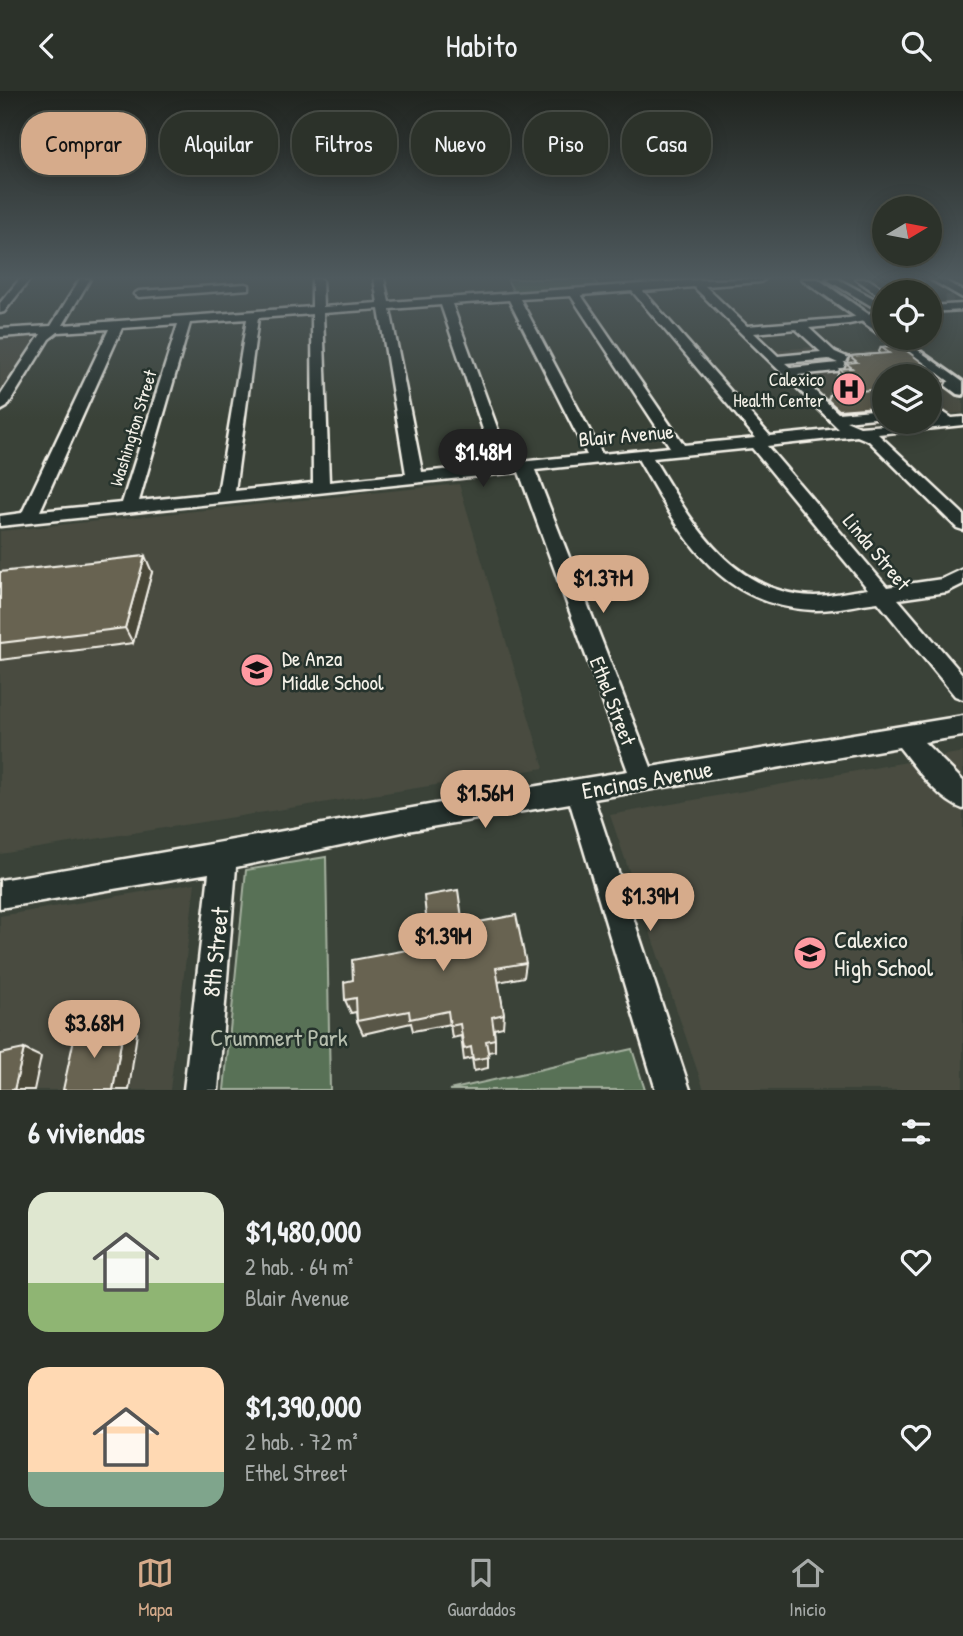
<!DOCTYPE html>
<html lang="es">
<head>
<meta charset="utf-8">
<style>
  :root { --surface:#2c322a; --page:#343a32; --text:#f1f3f6; --muted:#a6aaa8; --line:#484d47; --accent:#d6ab8b }
  body { margin:0; font-family:"Patrick Hand",sans-serif; background:var(--page); color:var(--text); height:100vh; display:flex; flex-direction:column; font-size:26px; white-space:nowrap }
  * { box-sizing:border-box; margin:0 }
  p { font-size:23px; color:var(--muted) }
  .icon { flex:none; width:38px; height:38px; fill:none; stroke:currentColor; stroke-width:2; stroke-linecap:round; stroke-linejoin:round }
  .map { position:relative; height:999px; overflow:hidden }
  .side { display:flex; flex-direction:column; background:var(--surface); flex:1 }
  .side>* { flex:none }
  .hud { position:absolute; left:21px; top:21px; width:922px; height:63px; display:flex; gap:14px }
  .needle { width:46px; rotate:80deg }
  .tools { position:absolute; left:872px; top:105px; display:grid; gap:14px }
  .tools a { display:grid; place-items:center; width:70px; height:70px; border-radius:50%; background:var(--surface); box-shadow:0 4px 18px #0003,0 0 0 2px var(--line); font-size:35px }
  .price { position:absolute; translate:-50% -60px; padding:0 16px; border-radius:24px; background:var(--accent); color:#111; font-size:23px; line-height:46px; filter:drop-shadow(0 2px 4px #0008) }
  .price::after { content:''; position:absolute; left:50%; top:42px; width:21px; height:16px; margin-left:-10px; background:inherit; clip-path:polygon(0 0,100% 0,50% 100%) }
  .price.selected { background:#222; color:#fff }
  ul { padding:0; list-style:none }
  li { display:flex; align-items:center; gap:21px; height:175px; padding:0 28px }
  li span { display:grid; place-items:center; flex:none; width:196px; height:140px; border-radius:21px; color:#555 }
  li>.icon { margin-inline-start:auto }
  span .icon { width:84px; height:84px; fill:#fffc; stroke-width:1 }
  li b { font-size:30px }
  h2 { display:flex; justify-content:space-between; align-items:center; height:84px; padding:0 28px; font-size:30px }
  .pill { padding:0 24px; border-radius:28px; background:var(--surface); box-shadow:0 4px 18px #0003,0 0 0 2px var(--line); font-size:24px; line-height:63px }
  .pill.selected { background:var(--accent); color:#111 }
  header { display:flex; justify-content:space-between; align-items:center; height:91px; padding:0 28px; background:var(--surface); font-size:32px; font-weight:600 }
  .tab-bar { display:flex; justify-content:space-around; align-items:center; height:98px; border-top:2px solid var(--line); background:var(--surface); font-size:19px; color:var(--muted) }
  .tab-bar a { display:grid; justify-items:center; gap:4px }
  .tab-bar .selected { color:var(--accent) }
  .map>svg:first-child { display:block }
  .built { fill:#484c40 }
  .green { fill:#587157; stroke:#a6b1a0; stroke-width:2 }
  .lines { fill:none; stroke-linecap:round; stroke-linejoin:round }
  .minor-tunnel { stroke:#565c52; stroke-width:11; stroke-dasharray:11 6; stroke-linecap:butt }
  .minor-casing { stroke:#f4f1e8; stroke-width:5 }
  .major-casing { stroke:#f4f1e8; stroke-width:6 }
  .minor { fill:#26332d; fill-rule:evenodd }
  .major { fill:#26332d; fill-rule:evenodd }
  .wall { fill:#595646; stroke:#f4f1e8; stroke-width:2 }
  .shaded-wall { fill:#494639; stroke:#f4f1e8; stroke-width:2 }
  .building { fill:#686451; stroke:#f4f1e8; stroke-width:2 }
  .labels { text-anchor:middle; dominant-baseline:central; stroke-width:5; stroke-linejoin:round; paint-order:stroke }
  .far-poi-label { font-size:18px; fill:#f4f1e8; stroke:#26332d; text-anchor:end }
  .far-street-label { font-size:18px; fill:#f4f1e8; stroke:#26332d }
  .street-label { font-size:21px; fill:#f4f1e8; stroke:#26332d }
  .poi-label { font-size:21px; fill:#f4f1e8; stroke:#26332d; text-anchor:start }
  .near-street-label { font-size:24px; fill:#f4f1e8; stroke:#26332d }
  .near-poi-label { font-size:24px; fill:#f4f1e8; stroke:#26332d; text-anchor:start }
  .near-park-label { font-size:24px; fill:#b6beae; stroke:#26332d }
</style>
</head>
<body>
<header><svg class="icon" aria-label="back" viewBox="0 0 24 24"><path d="M15 5l-7 7 7 7"/></svg>Habito<svg class="icon" aria-label="search" viewBox="0 0 24 24"><circle cx="10" cy="10" r="6"/><path d="M15 15l6 6"/></svg></header>
<div class="map">
<svg width="963" height="999" viewBox="0 0 963 999">
  <rect width="100%" height="100%" fill="#3a4238"/>
  <filter id="ink" filterUnits="userSpaceOnUse"><feTurbulence type="fractalNoise" baseFrequency=".0143" numOctaves="2"/><feDisplacementMap in="SourceGraphic" scale="14" xChannelSelector="R" yChannelSelector="G"/><feConvolveMatrix kernelMatrix="1 2 1 2 8 2 1 2 1" color-interpolation-filters="sRGB"/></filter>
  <g filter="url(#ink)">
    <!-- built -->
    <g class="built">
      <path d="M27,243L32,245L34,248L0,301V245Z"/>
      <path d="M826,255L835,264L894,258L963,310V322L929,325V285H884V330L855,333L848,331L774,259Z"/>
      <path d="M459,393L544,677L0,763V440Z"/>
      <path d="M963,661V999H704L610,724Z"/>
      <path d="M195,792L170,999H0V825Z"/>
    </g>
    <!-- green -->
    <g class="green">
      <path d="M507,188H594L599,196L517,202L513,200Z"/>
      <path d="M326,766L330,999H224L246,779Z"/>
      <path d="M632,958L645,999H449Z"/>
    </g>
    <g class="lines">
      <!-- minor-tunnel -->
      <path class="minor-tunnel" d="M946,210L953,209"/>
      <defs>
        <g id="minor">
          <path d="M20,188H30L4,221L0,222V212Z"/>
          <path d="M80,188H90L63,234L312,216V188H322L323,216L378,212L374,188H384L389,211L696,189L765,188L760,191L705,195L747,235L849,227L880,220L826,188H838L884,213V226L849,233L809,237L835,261L849,267L851,275L845,279L798,284L838,322L884,318V326L846,330L860,336L929,331L936,328L929,323V312L952,327L963,326V334L878,343L963,423V439L957,437L869,350L857,345L767,355L887,496L942,488L963,478V493L947,501L898,508L963,584V608L955,605L878,511C857,513 834,520 813,519C715,514 682,443 638,368L535,379L651,676L963,625V645L924,651L963,690V718C937,708 916,677 899,656L594,708L690,999H656L570,712L407,740L236,776L218,999H184L209,782L0,817V789C210,755 418,714 628,680L519,381L0,435V425L22,422L109,238L58,241L49,248L7,316L0,320V305L41,243L0,246V238L51,235ZM694,196L839,338L770,345L643,200ZM632,200L756,347L684,354L581,204ZM571,205L670,356L602,363L520,208ZM509,209L587,364L510,372L452,213ZM441,214L495,374L422,381L390,218ZM379,218L406,383L329,391L323,222ZM312,223L313,392L235,400L258,227ZM247,228L218,402L139,410L190,232ZM178,233L122,412L40,420L122,237ZM796,238L821,261L778,265L754,242ZM829,268L838,272L791,277L785,272ZM752,357L868,498C850,500 831,505 814,505C729,502 692,431 653,367Z"/>
          <path d="M856,188H868L888,201H884V206L880,205Z"/>
          <path d="M904,188H916L923,194L914,196Z"/>
          <path d="M930,188H942L963,200V207Z"/>
          <path d="M245,193L249,194V198L139,206L134,203L139,200Z"/>
          <path d="M963,213V219L929,221V215Z"/>
        </g>
        <g id="major">
          <path d="M802,188H818L884,234V246Z"/>
          <path d="M883,247H901L963,291V304L957,303Z"/>
        </g>
      </defs>
      <!-- minor casing -->
      <use href="#minor" class="minor-casing"/>
      <!-- major casing -->
      <use href="#major" class="major-casing"/>
      <!-- minor -->
      <use href="#minor" class="minor"/>
      <!-- major -->
      <use href="#major" class="major"/>
    </g>
    <!-- wall -->
    <g class="wall">
      <path d="M881,256L947,290L938,308L929,309V285H884V309H880L877,316L839,319L828,309L840,278H844L850,265L878,263Z"/>
      <path d="M0,481H152L133,552L0,569Z"/>
      <path d="M463,834L526,872L524,886L498,891L504,923L503,936L494,938L495,948V960L488,961V977L474,980L472,967L464,969L461,945L452,947L450,933L413,940L411,932L363,943L357,930L356,921L351,922L345,909L353,889L429,855Z"/>
    </g>
    <!-- shaded-wall -->
    <g class="shaded-wall">
      <path d="M145,465L152,481L133,552L125,537Z"/>
      <path d="M124,933L137,942L129,999H113Z"/>
      <path d="M24,958L41,966L34,999H14Z"/>
    </g>
    <!-- building -->
    <g class="building">
      <path d="M899,254L947,290L929,292V285H884V292H878L884,298L846,301L835,291L852,289L840,278L852,277L846,272L857,271L850,265L889,262L881,256Z"/>
      <path d="M145,465L125,537L0,552V481Z"/>
      <path d="M458,799L463,834L516,824L526,872L496,877L504,923L492,926L495,948L486,950L489,966L473,969L471,956L464,958L460,933L450,935L448,920L410,928L409,920L357,930L356,907L345,909L344,891L353,889L352,869L429,855L424,805Z"/>
      <path d="M124,933L113,999H63L75,943Z"/>
      <path d="M24,958L14,999H0V963Z"/>
    </g>
  </g>
  <!-- sky -->
  <linearGradient id="sky" x2="0" y2="1"><stop stop-color="#20241f"/><stop offset="0.57" stop-color="#4f5a5e"/><stop offset="1" stop-color="#4f5a5e" stop-opacity="0"/></linearGradient>
  <rect width="963" height="328" fill="url(#sky)"/>
  <!-- icons -->
  <defs>
    <symbol id="hospital-disc" viewBox="-11 -11 22 22"><circle r="9.5" fill="#ff9aa2" stroke="#26332d"/><path d="M-5-5h3v3.5h4V-5h3V5h-3V1.5h-4V5h-3Z" fill="#111"/></symbol>
    <symbol id="school-disc" viewBox="-11 -11 22 22"><circle r="9.5" fill="#ff9aa2" stroke="#26332d"/><path d="M0-5L7-2L0 1L-7-2ZM-4 1L0 2.5L4 1V4Q0 6-4 4Z" fill="#111"/></symbol>
  </defs>
  <g fill-rule="evenodd">
    <use href="#hospital-disc" x="830" y="279" width="38" height="38"/>
    <use href="#school-disc" x="238" y="560" width="38" height="38"/>
    <use href="#school-disc" x="791" y="843" width="38" height="38"/>
  </g>
  <g class="labels">
    <!-- far-poi labels -->
    <g class="far-poi-label">
      <text x="824" y="288">Calexico<tspan x="824" dy="21">Health Center</tspan></text>
    </g>
    <!-- far-street labels -->
    <g class="far-street-label">
      <text transform="translate(133 337) rotate(-73)">Washington Street</text>
    </g>
    <!-- street labels -->
    <g class="street-label">
      <text transform="translate(626 344) rotate(-5)">Blair Avenue</text>
      <text transform="translate(877 461) rotate(50)">Linda Street</text>
      <text transform="translate(613 610) rotate(69)">Ethel Street</text>
    </g>
    <!-- poi labels -->
    <g class="poi-label">
      <text x="282" y="567">De Anza<tspan x="282" dy="24">Middle School</tspan></text>
    </g>
    <!-- near-street labels -->
    <g class="near-street-label">
      <text transform="translate(647 688) rotate(-10)">Encinas Avenue</text>
      <text transform="translate(215 861) rotate(-84)">8th Street</text>
    </g>
    <!-- near-poi labels -->
    <g class="near-poi-label">
      <text x="834" y="848">Calexico<tspan x="834" dy="28">High School</tspan></text>
    </g>
    <!-- near-park labels -->
    <g class="near-park-label">
      <text x="279" y="946">Crummert Park</text>
    </g>
  </g>
</svg>
<div class="tools">
<a><svg class="needle" viewBox="-14 -14 28 28"><path d="M0-13l5 13h-10z" fill="#e53935"/><path d="M0 13l5-13h-10z" fill="#a6aaa8"/></svg></a>
<a><svg class="icon" aria-label="locate" viewBox="0 0 24 24"><circle cx="12" cy="12" r="6"/><path d="M12 2v4M12 18v4M2 12h4M18 12h4"/></svg></a>
<a><svg class="icon" aria-label="layers" viewBox="0 0 24 24"><path d="M12 4l9 5-9 5-9-5zM3 14l9 5 9-5"/></svg></a>
</div>
<b class="price selected" style="left:483px;top:398px">$1.48M</b>
<b class="price" style="left:603px;top:524px">$1.37M</b>
<b class="price" style="left:485px;top:739px">$1.56M</b>
<b class="price" style="left:650px;top:842px">$1.39M</b>
<b class="price" style="left:443px;top:882px">$1.39M</b>
<b class="price" style="left:94px;top:969px">$3.68M</b>
<div class="hud">
<a class="pill selected">Comprar</a>
<a class="pill">Alquilar</a>
<a class="pill">Filtros</a>
<a class="pill">Nuevo</a>
<a class="pill">Piso</a>
<a class="pill">Casa</a>
</div>
</div>
<section class="side">
<h2>6 viviendas<svg class="icon" aria-label="filters" viewBox="0 0 24 24"><path d="M4 7h16M4 17h16"/><circle cx="9" cy="7" r="2"/><circle cx="15" cy="17" r="2"/></svg></h2>
<ul>
<li><span style="background:linear-gradient(#dfe7d0 65%,#8fb573 0)"><svg class="icon" aria-label="home" viewBox="0 0 24 24"><path d="M3 11l9-7 9 7M6 9v11h12V9"/></svg></span><div><b>$1,480,000</b><p>2 hab. · 64 m²</p><p>Blair Avenue</p></div><svg class="icon" aria-label="heart" viewBox="0 0 24 24"><path d="M12 20l-8-8c-3-5 5-10 8-4 3-6 11-1 8 4z"/></svg></li>
<li><span style="background:linear-gradient(#ffd9b3 75%,#7fa58c 0)"><svg class="icon" aria-label="home" viewBox="0 0 24 24"><path d="M3 11l9-7 9 7M6 9v11h12V9"/></svg></span><div><b>$1,390,000</b><p>2 hab. · 72 m²</p><p>Ethel Street</p></div><svg class="icon" aria-label="heart" viewBox="0 0 24 24"><path d="M12 20l-8-8c-3-5 5-10 8-4 3-6 11-1 8 4z"/></svg></li>
</ul>
</section>
<nav class="tab-bar">
<a class="selected"><svg class="icon" aria-label="map" viewBox="0 0 24 24"><path d="M3 6l6-2 6 2 6-2v14l-6 2-6-2-6 2zM9 4v14M15 6v14"/></svg>Mapa</a>
<a><svg class="icon" aria-label="saved" viewBox="0 0 24 24"><path d="M7 4h10v16l-5-4-5 4z"/></svg>Guardados</a>
<a><svg class="icon" aria-label="home" viewBox="0 0 24 24"><path d="M3 11l9-7 9 7M6 9v11h12V9"/></svg>Inicio</a>
</nav>
</body>
</html>
